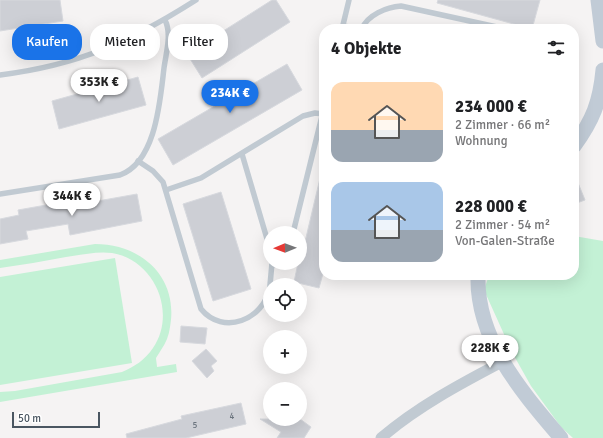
<!DOCTYPE html>
<html lang="de">
<head>
<meta charset="utf-8">
<style>
  :root { --surface:#fff; --page:#f2f2f2; --text:#202124; --muted:#757577; --accent:#1a73e8 }
  body { margin:0; font-family:Signika,sans-serif; background:var(--page); color:var(--text); height:100vh; display:flex; flex-direction:column; font-size:15px; white-space:nowrap }
  * { box-sizing:border-box; margin:0 }
  p { font-size:13px; color:var(--muted) }
  .icon { flex:none; width:22px; height:22px; fill:none; stroke:currentColor; stroke-width:2; stroke-linecap:round; stroke-linejoin:round }
  .map { position:relative; flex:1; overflow:hidden }
  .drawer { position:absolute; left:319px; top:24px; width:260px; height:256px; display:flex; flex-direction:column; background:var(--surface); border-radius:16px; box-shadow:0 4px 16px #0002 }
  .drawer>* { flex:none }
  .banner { position:absolute; left:12px; top:24px; width:247px; height:36px; display:flex; gap:8px }
  .needle { width:26px; rotate:269deg }
  .tools { position:absolute; left:263px; top:226px; display:grid; gap:8px }
  .tools a { display:grid; place-items:center; width:44px; height:44px; border-radius:50%; background:var(--surface); box-shadow:0 4px 16px #0002; font-size:20px }
  .scale { position:absolute; left:12px; bottom:10px; width:88px; box-sizing:border-box; padding-left:4px; border:2px solid #4a5661; border-top:0; font-size:11px; line-height:14px; white-space:nowrap; color:#4a5661; -webkit-text-stroke:3px #fff; paint-order:stroke }
  .price { position:absolute; translate:-50% -34px; padding:0 9px; border-radius:14px; background:#fff; color:#222; font-size:13px; line-height:26px; filter:drop-shadow(0 1px 2px #0008) }
  .price::after { content:''; position:absolute; left:50%; top:24px; width:12px; height:9px; margin-left:-6px; background:inherit; clip-path:polygon(0 0,100% 0,50% 100%) }
  .price.current { background:var(--accent); color:#fff }
  ul { padding:0; list-style:none }
  li { display:flex; align-items:center; gap:12px; height:100px; padding:0 12px }
  li span { display:grid; place-items:center; flex:none; width:112px; height:80px; border-radius:12px; color:#555 }
  li>.icon { margin-inline-start:auto }
  span .icon { width:48px; height:48px; fill:#fffc; stroke-width:1 }
  li b { font-size:17px }
  h2 { display:flex; justify-content:space-between; align-items:center; height:48px; padding:0 12px; font-size:17px }
  .chip { padding:0 14px; border-radius:16px; background:var(--surface); box-shadow:0 4px 16px #0002; font-size:14px; line-height:36px }
  .chip.current { background:var(--accent); color:#fff }
  .map>svg:first-child { display:block }
  .green { fill:#c3f1d5 }
  .building { fill:#cdcfd5; stroke:#d7d9de }
  .lines { fill:none; stroke-linecap:round; stroke-linejoin:round }
  .lane { stroke:#c1cad2; stroke-width:5.5 }
  .street { stroke:#c1cad2; stroke-width:11 }
  .secondary { stroke:#c1cbd6; stroke-width:15 }
  .labels { text-anchor:middle; dominant-baseline:central; stroke-width:4; stroke-linejoin:round; paint-order:stroke }
  .number-label { font-size:9px; fill:#6b747e }
</style>
</head>
<body>
<div class="map">
<svg width="603" height="438" viewBox="0 0 603 438">
  <rect width="100%" height="100%" fill="#f5f3f3"/>
  <!-- green -->
  <g class="green">
    <path d="M574,236L603,241V438H573L561,427L531,386L513,354L484,290L489,275H574Z"/>
    <path d="M95,244C142,244 179,278 170,327C169,335 166,343 161,350C160,352 157,356 156,358C156,360 157,365 157,367L176,364L177,372L0,402V392L15,391L122,372C134,367 145,360 153,348C177,313 155,260 112,253C97,251 81,255 66,257C44,261 22,265 0,268V260Z"/>
    <path d="M115,258L132,363L0,385V277Z"/>
  </g>
  <!-- building -->
  <g class="building">
    <path d="M0,0H60L63,21L0,31Z"/>
    <path d="M272,0H276L290,22L202,78L187,54Z"/>
    <path d="M438,0H540L532,29L437,3Z"/>
    <path d="M287,64L302,90L173,165L158,139Z"/>
    <path d="M138,77L146,105L59,129L52,101Z"/>
    <path d="M574,173L585,200L574,204Z"/>
    <path d="M321,174H324V270L319,288L294,282L298,263H300Z"/>
    <path d="M221,192L251,289L213,301L183,204Z"/>
    <path d="M137,194L142,221L70,235L68,224L26,231L28,239L0,244V219L19,215L18,210L80,199L81,204Z"/>
    <path d="M181,326L207,328L205,344L180,342Z"/>
    <path d="M206,349L217,361L211,366L214,371L207,378L192,361Z"/>
    <path d="M241,403L246,424L186,438H127L126,434L182,419L181,416Z"/>
    <path d="M260,419H300L311,427L304,438H277L281,432Z"/>
  </g>
  <g class="lines">
    <!-- lane -->
    <g class="lane">
      <path d="M343,26L362,29"/>
      <path d="M342,29L349,0"/>
      <path d="M362,29C367,15 387,7 401,6L506,29"/>
      <path d="M0,75C79,65 130,42 196,0"/>
      <path d="M242,154L270,249"/>
      <path d="M138,161L153,171L163,182L201,309C223,336 264,320 270,287"/>
      <path d="M166,190L201,178L303,116L315,113L323,114"/>
      <path d="M0,194L120,175C156,162 160,101 164,68C166,53 172,34 165,20"/>
      <path d="M293,233L324,108"/>
      <path d="M272,265L281,263"/>
      <path d="M270,285L272,263"/>
    </g>
    <!-- street -->
    <path class="street" d="M381,438C417,407 460,384 502,362"/>
    <!-- secondary -->
    <g class="secondary">
      <path d="M598,0L603,41"/>
      <path d="M574,146C593,120 600,102 603,70"/>
      <path d="M478,275C476,340 522,392 561,438"/>
    </g>
  </g>
  <g class="labels">
    <!-- number labels -->
    <g class="number-label">
      <text x="232" y="416">4</text>
      <text x="195" y="425">5</text>
    </g>
  </g>
</svg>
<div class="tools">
<a><svg class="needle" viewBox="-14 -14 28 28"><path d="M0-13l5 13h-10z" fill="#e53935"/><path d="M0 13l5-13h-10z" fill="#757577"/></svg></a>
<a><svg class="icon" aria-label="locate" viewBox="0 0 24 24"><circle cx="12" cy="12" r="6"/><path d="M12 2v4M12 18v4M2 12h4M18 12h4"/></svg></a>
<a>+</a>
<a>−</a>
</div>
<div class="scale">50 m</div>
<b class="price" style="left:99px;top:103px">353K €</b>
<b class="price current" style="left:230px;top:114px">234K €</b>
<b class="price" style="left:72px;top:217px">344K €</b>
<b class="price" style="left:490px;top:369px">228K €</b>
<div class="banner">
<a class="chip current">Kaufen</a>
<a class="chip">Mieten</a>
<a class="chip">Filter</a>
</div>
<section class="drawer">
<h2>4 Objekte<svg class="icon" aria-label="filters" viewBox="0 0 24 24"><path d="M4 7h16M4 17h16"/><circle cx="9" cy="7" r="2"/><circle cx="15" cy="17" r="2"/></svg></h2>
<ul>
<li><span style="background:linear-gradient(#ffd9b3 60%,#9aa5b1 0)"><svg class="icon" aria-label="home" viewBox="0 0 24 24"><path d="M3 11l9-7 9 7M6 9v11h12V9"/></svg></span><div><b>234 000 €</b><p>2 Zimmer · 66 m²</p><p>Wohnung</p></div></li>
<li><span style="background:linear-gradient(#a9c7e8 60%,#9aa5b1 0)"><svg class="icon" aria-label="home" viewBox="0 0 24 24"><path d="M3 11l9-7 9 7M6 9v11h12V9"/></svg></span><div><b>228 000 €</b><p>2 Zimmer · 54 m²</p><p>Von-Galen-Straße</p></div></li>
</ul>
</section>
</div>
</body>
</html>
